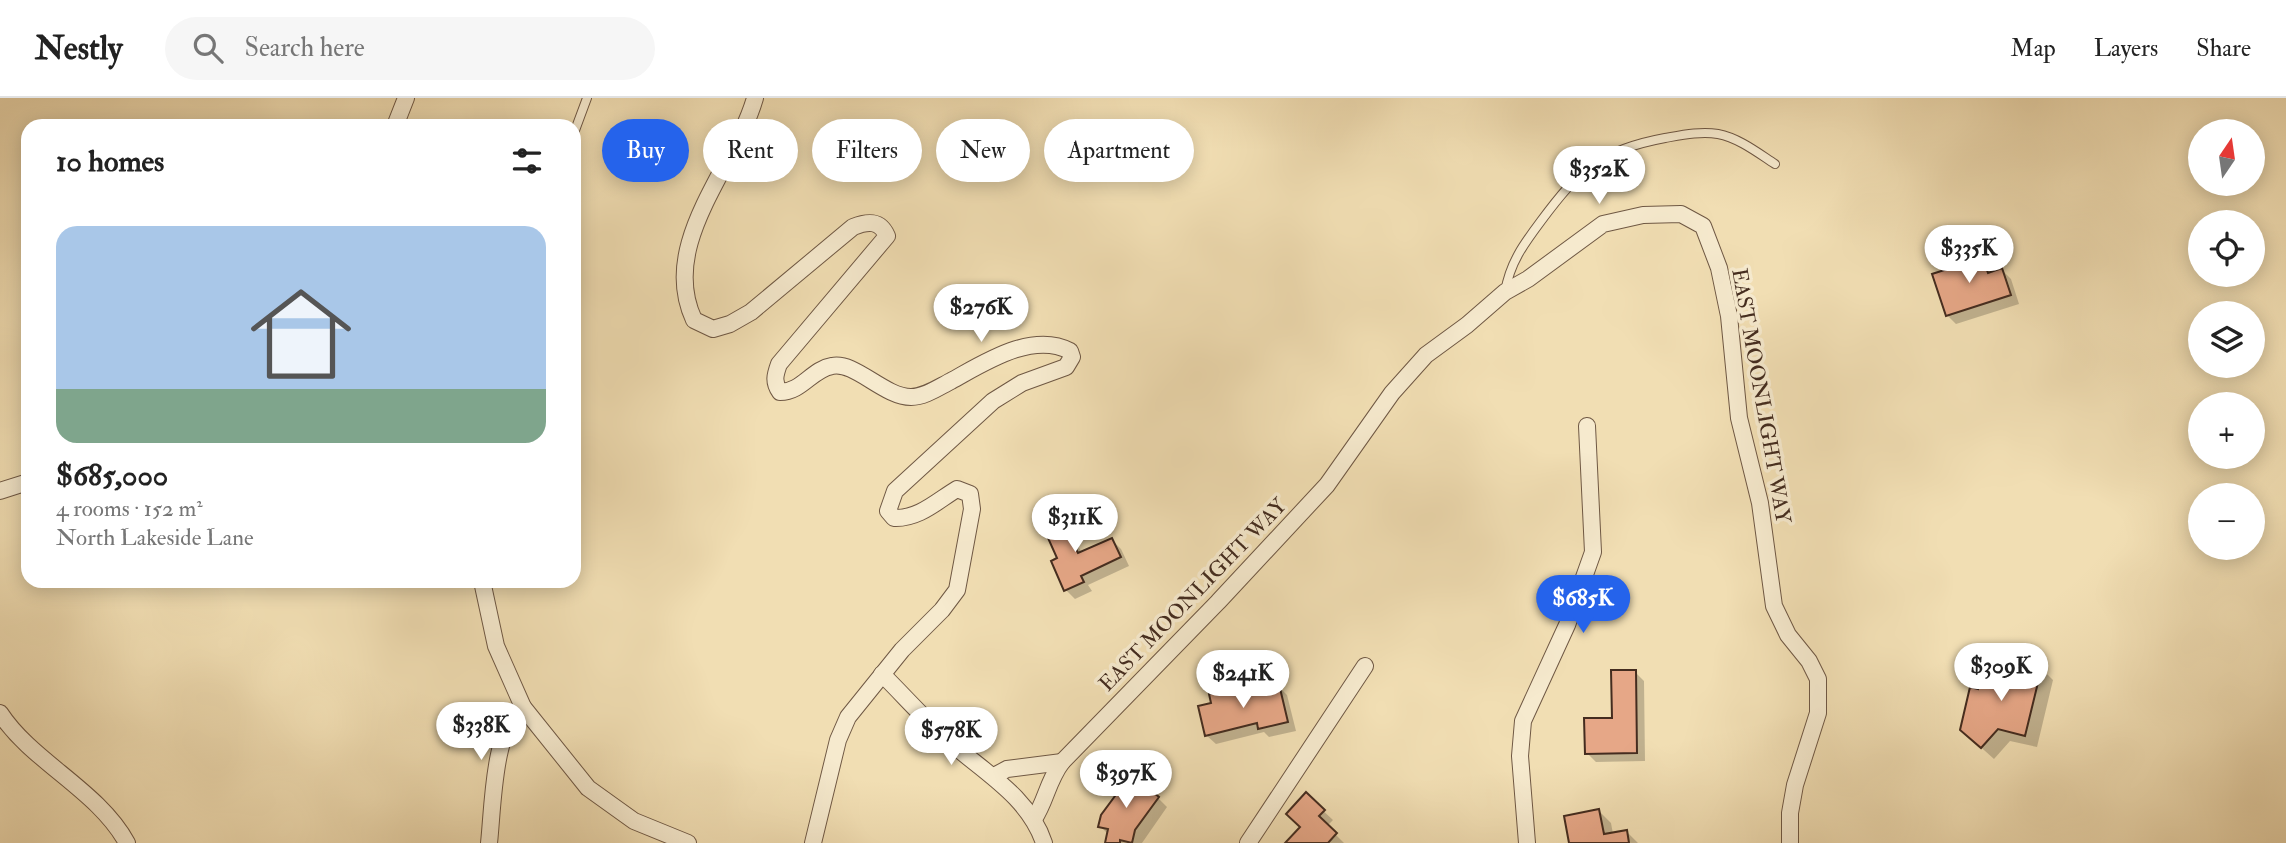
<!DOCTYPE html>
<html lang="en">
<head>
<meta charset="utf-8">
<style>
  :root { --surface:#fff; --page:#f6f6f6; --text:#222; --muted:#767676; --line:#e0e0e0; --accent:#2563eb }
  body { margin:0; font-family:"IM FELL Double Pica",serif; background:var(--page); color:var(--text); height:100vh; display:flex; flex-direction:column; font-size:26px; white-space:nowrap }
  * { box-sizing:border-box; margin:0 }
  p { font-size:23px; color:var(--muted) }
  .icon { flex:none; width:38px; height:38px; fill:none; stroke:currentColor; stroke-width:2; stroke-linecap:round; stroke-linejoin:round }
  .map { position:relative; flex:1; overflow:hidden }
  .side { position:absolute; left:21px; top:21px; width:560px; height:469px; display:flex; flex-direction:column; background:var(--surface); border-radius:21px; box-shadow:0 4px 18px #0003 }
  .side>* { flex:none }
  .top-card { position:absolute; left:602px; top:21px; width:665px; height:63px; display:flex; gap:14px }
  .needle { width:46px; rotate:13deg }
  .fabs { position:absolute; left:2188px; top:21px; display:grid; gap:14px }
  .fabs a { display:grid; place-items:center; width:77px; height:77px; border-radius:50%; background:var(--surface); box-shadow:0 4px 18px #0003; font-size:35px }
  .price { position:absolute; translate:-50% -60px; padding:0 16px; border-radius:24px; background:#fff; color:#222; font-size:23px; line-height:46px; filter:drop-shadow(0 2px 4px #0008) }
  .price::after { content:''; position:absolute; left:50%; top:42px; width:21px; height:16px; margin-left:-10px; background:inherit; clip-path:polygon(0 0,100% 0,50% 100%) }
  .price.on { background:var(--accent); color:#fff }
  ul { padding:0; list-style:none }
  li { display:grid; align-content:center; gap:14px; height:371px; padding:0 35px }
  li+li { border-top:2px solid var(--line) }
  li span { display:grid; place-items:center; height:217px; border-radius:21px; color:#555 }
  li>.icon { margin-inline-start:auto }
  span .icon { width:126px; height:126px; fill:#fffc; stroke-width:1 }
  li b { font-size:30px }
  h2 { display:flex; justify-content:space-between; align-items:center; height:84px; padding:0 35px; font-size:30px }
  .chip { padding:0 24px; border-radius:32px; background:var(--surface); box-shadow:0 4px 18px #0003; font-size:24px; line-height:63px }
  .chip.on { background:var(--accent); color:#fff }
  header { display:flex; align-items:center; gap:42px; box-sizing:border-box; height:98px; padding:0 35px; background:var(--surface); border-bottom:2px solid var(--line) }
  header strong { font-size:33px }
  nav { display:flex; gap:38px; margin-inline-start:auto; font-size:24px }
  .search { width:490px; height:63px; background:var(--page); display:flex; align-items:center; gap:18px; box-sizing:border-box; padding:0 24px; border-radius:38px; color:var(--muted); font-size:26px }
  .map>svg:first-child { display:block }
  .shadow { fill:#0003 }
  .building { fill:#e6a787; stroke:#442c1f; stroke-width:2 }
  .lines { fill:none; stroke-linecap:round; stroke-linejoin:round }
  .service-casing { stroke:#6f5844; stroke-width:10 }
  .minor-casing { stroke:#6f5844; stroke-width:18 }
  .service { stroke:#f6eace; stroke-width:8 }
  .minor { stroke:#f6eace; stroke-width:16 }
  .labels { text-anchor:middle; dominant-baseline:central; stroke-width:7; stroke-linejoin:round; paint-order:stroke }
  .street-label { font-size:21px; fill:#442c1f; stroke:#f6eace }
</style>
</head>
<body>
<header>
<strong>Nestly</strong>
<div class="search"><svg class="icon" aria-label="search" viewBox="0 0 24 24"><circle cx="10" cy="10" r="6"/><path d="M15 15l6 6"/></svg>Search here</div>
<nav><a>Map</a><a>Layers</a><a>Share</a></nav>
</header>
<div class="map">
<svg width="2286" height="745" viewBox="0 0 2286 745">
  <rect width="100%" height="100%" fill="#f1deb3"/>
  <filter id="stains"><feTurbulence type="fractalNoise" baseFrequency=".00286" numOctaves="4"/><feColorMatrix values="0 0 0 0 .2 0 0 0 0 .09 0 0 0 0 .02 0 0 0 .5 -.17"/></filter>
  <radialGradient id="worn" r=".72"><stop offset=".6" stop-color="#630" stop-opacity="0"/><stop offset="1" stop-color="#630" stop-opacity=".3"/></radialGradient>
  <!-- shadow -->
  <g class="shadow">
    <path d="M1982,160L1993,175L2002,172L2011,181L2019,206L1956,226L1947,217L1953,171L1960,161L1965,166Z"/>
    <path d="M1058,415L1067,424L1082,456L1112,442L1121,451L1129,468L1088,487L1092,493L1075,501L1066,492L1060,460Z"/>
    <path d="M2041,570L2053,582L2037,649L2010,643L1994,661L1975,644L1979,593Z"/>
    <path d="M1635,574L1644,583L1645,663L1596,664L1587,655L1614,622Z"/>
    <path d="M1278,588L1287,597L1296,633L1269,639L1264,634L1216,646L1206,637L1213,606L1242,591L1246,595Z"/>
    <path d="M1134,691L1158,700L1167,709L1142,745H1106L1108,736L1100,728Z"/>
    <path d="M1306,697L1333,722L1327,728L1344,745H1287L1302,729Z"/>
    <path d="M1599,713L1611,725L1613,736L1626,733L1638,745H1571Z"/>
  </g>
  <!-- building -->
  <g class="building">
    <path d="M1982,158L1988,175L2002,170L2011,197L1946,218L1932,176L1951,170L1948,163L1960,159L1962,165Z"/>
    <path d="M1058,413L1078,455L1112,440L1121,459L1081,478L1084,484L1064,493L1051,463L1057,460L1044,431L1048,429L1044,419Z"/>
    <path d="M2014,562L2042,568L2025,638L1998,631L1981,650L1960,632L1970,589L1978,591L1982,572L2010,578Z"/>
    <path d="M1611,572H1636L1637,655L1585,656L1584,620H1612Z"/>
    <path d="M1279,586L1288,624L1258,631L1257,625L1205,638L1198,608L1211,605L1209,596L1242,589L1243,594Z"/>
    <path d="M1116,677L1134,688L1138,682L1159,699L1135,732L1132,745L1120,742V745H1105L1108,731L1098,729L1101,717L1115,698L1106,691Z"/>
    <path d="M1306,694L1325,712L1319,718L1337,735L1328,745H1285L1300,729L1286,716Z"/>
    <path d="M1599,711L1604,736L1627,732L1629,745H1569L1564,718Z"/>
  </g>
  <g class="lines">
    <defs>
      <g id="service">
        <path d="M574,35L587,0"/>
        <path d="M1505,194C1510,165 1523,147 1541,123C1579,72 1600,52 1665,40C1682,37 1701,33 1718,36C1739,40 1758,55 1775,66"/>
      </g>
      <g id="minor">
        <path d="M755,0C735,70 658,145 694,222L713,231L730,226L751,214L853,129C868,123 880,122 887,138L779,266C775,277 773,284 780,294C802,294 812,271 832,268C855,263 884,299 911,299C925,299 939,289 951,283C984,265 1032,233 1070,253L1072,259L1066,269L1022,285L993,303L895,393L888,413L894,420C919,421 937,403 957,391L970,396L972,411L957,492L942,512L902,552L848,619L838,642L813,745"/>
        <path d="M395,28L406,0"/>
        <path d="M0,393L28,384"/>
        <path d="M482,483L496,548L523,609L588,690L634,723L688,745"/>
        <path d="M882,576C902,596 922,618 942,637C978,671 1028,696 1044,745"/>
        <path d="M0,615C32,664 98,692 127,745"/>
        <path d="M994,678L1007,671L1062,664"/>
        <path d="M1034,721C1046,703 1048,682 1062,664L1218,504L1327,387L1392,295L1426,257L1467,227L1505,194L1528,181L1603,126L1643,117L1681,116L1703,128L1719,170L1729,218L1739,320L1760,405L1774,508L1788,537L1809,563L1818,581V615L1795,687L1790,715V745"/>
        <path d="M489,745C493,710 493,629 523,609"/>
        <path d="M1248,745L1365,568"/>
        <path d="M1527,745L1520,658L1523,623L1567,527L1593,454L1587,328"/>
      </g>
    </defs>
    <!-- service casing -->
    <use href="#service" class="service-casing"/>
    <!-- minor casing -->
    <use href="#minor" class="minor-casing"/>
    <!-- service -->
    <use href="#service" class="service"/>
    <!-- minor -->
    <use href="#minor" class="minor"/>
  </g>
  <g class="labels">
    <!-- street labels -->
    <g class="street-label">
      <text transform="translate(1761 298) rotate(80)">EAST MOONLIGHT WAY</text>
      <text transform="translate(1193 497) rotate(-46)">EAST MOONLIGHT WAY</text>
    </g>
  </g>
  <rect width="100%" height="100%" filter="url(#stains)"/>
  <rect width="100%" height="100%" fill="url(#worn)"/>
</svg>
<div class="fabs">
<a><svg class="needle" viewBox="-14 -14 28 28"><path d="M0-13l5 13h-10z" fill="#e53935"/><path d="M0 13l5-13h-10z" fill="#767676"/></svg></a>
<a><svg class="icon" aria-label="locate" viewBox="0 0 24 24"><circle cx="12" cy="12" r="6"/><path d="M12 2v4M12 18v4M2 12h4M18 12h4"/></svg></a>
<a><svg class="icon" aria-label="layers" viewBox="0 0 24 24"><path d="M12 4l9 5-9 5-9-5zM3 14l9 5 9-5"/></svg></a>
<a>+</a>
<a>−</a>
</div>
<b class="price" style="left:1599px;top:108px">$352K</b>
<b class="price" style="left:1969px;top:187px">$335K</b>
<b class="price" style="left:981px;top:246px">$276K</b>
<b class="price" style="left:1075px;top:456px">$311K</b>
<b class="price on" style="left:1583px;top:537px">$685K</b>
<b class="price" style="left:2001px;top:605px">$309K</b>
<b class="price" style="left:1243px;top:612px">$241K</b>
<b class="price" style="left:481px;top:664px">$338K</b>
<b class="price" style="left:951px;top:669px">$578K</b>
<b class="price" style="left:1126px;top:712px">$397K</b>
<div class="top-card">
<a class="chip on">Buy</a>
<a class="chip">Rent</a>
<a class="chip">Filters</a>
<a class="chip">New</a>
<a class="chip">Apartment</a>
</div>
<section class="side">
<h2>10 homes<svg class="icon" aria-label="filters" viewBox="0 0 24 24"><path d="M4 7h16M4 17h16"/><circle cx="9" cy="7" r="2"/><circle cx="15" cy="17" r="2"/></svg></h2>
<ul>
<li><span style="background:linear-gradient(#a9c7e8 75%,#7fa58c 0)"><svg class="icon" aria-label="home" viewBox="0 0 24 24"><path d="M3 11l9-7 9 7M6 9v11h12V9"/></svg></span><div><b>$685,000</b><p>4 rooms · 152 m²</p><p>North Lakeside Lane</p></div></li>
</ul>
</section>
</div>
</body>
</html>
